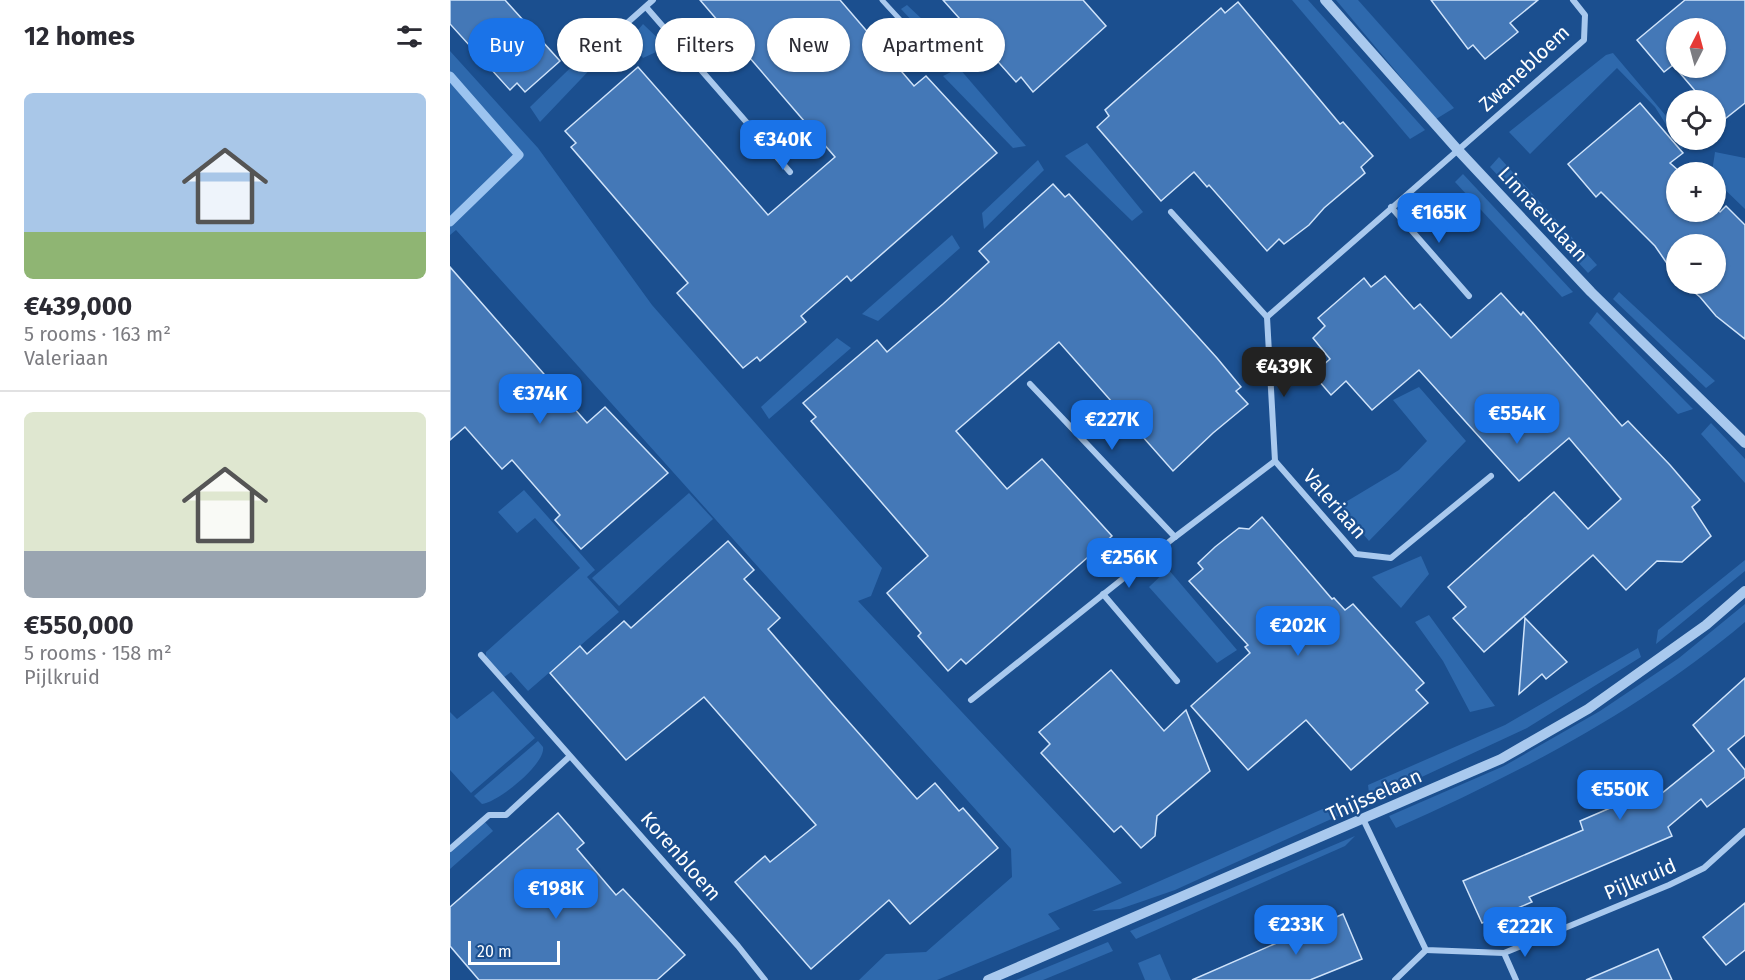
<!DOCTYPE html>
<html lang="en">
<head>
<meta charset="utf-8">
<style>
  :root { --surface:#fff; --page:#f7f7f7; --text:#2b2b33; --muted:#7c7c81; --line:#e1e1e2; --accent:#1a73e8 }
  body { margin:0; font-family:"Fira Sans",sans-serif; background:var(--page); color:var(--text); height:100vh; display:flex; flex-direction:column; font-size:22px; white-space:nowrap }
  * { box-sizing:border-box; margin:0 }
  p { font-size:20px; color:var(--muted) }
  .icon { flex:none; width:33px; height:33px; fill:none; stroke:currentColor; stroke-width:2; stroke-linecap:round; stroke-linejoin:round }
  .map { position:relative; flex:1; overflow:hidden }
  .side { display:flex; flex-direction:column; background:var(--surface); width:450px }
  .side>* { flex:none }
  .banner { position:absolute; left:18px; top:18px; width:570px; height:54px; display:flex; gap:12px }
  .needle { width:39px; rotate:6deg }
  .buttons { position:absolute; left:1216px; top:18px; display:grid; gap:12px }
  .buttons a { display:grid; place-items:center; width:60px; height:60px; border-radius:50%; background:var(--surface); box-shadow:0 2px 4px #0004; font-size:30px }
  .scale { position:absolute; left:18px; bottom:15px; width:92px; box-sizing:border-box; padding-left:6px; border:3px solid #fff; border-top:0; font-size:16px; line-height:21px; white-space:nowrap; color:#fff; -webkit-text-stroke:4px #1b4f8f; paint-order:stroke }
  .price { position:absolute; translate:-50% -51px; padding:0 14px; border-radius:12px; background:var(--accent); color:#fff; font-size:20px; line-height:39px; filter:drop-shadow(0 2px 3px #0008) }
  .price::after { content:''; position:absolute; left:50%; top:36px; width:18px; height:14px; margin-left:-9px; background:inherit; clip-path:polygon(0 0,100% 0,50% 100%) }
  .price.selected { background:#222; color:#fff }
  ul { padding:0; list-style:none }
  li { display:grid; align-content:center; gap:12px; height:318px; padding:0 24px }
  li+li { border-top:2px solid var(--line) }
  li span { display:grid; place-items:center; height:186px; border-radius:9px; color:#555 }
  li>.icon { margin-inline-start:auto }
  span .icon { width:108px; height:108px; fill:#fffc; stroke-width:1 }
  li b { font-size:26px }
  h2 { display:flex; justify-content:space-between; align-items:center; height:72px; padding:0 24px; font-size:26px }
  .tag { padding:0 21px; border-radius:27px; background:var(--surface); box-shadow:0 2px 4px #0004; font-size:21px; line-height:54px }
  .tag.selected { background:var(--accent); color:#fff }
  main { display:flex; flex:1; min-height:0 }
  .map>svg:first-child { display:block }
  .green { fill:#2e69ad }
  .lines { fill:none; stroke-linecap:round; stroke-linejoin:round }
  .stream { stroke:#9cc4f0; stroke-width:9 }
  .building { fill:#4478b7; stroke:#cfe3fa; stroke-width:1.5; fill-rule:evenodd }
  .pedestrian { stroke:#a9c9ee; stroke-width:5 }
  .minor { stroke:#a9c9ee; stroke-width:6 }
  .tertiary { stroke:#a9c9ee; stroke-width:10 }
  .labels { text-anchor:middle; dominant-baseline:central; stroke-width:4.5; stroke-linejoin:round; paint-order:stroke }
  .street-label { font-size:20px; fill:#fff; stroke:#1b4f8f }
</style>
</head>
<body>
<main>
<section class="side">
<h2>12 homes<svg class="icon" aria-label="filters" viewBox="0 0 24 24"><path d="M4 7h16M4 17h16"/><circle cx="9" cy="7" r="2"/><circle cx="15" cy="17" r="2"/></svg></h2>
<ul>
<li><span style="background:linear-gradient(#a9c7e8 75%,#8fb573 0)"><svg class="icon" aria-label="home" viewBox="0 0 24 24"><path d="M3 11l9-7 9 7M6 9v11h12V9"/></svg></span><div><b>€439,000</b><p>5 rooms · 163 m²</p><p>Valeriaan</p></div></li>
<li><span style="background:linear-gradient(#dfe7d0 75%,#9aa5b1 0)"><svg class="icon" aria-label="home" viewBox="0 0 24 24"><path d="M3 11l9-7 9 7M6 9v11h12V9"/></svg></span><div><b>€550,000</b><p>5 rooms · 158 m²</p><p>Pijlkruid</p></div></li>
</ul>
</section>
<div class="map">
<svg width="1295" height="980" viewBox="0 0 1295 980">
  <rect width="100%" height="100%" fill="#1b4f8f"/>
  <!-- green -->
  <g class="green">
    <path d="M842,0H858L975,130L960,139Z"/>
    <path d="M886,0H908L1004,108L986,119Z"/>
    <path d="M457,5L491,37L482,42L451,9Z"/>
    <path d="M193,24L217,47L193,58L179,41Z"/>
    <path d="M144,45L150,59L90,122L80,107Z"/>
    <path d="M0,51L88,148L202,305L432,568L421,596L408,601L672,883L598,914L610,929L487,980H409L436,954L476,952L562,877L561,849L6,230L0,235Z"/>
    <path d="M1163,53L1227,129V140H1235L1232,150L1205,107L1167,68L1080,154L1059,132L1156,55Z"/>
    <path d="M509,68L576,146L563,148L493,76Z"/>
    <path d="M637,143L693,212L682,221L615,156Z"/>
    <path d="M1265,152L1295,158V209L1266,181V172H1262Z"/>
    <path d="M1049,157L1147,265L1138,273L1040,167Z"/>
    <path d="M588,160L594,170L534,229L532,213Z"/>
    <path d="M1013,174L1123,292L1112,297L1005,182Z"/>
    <path d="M502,235L510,248L428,321L412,314Z"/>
    <path d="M1169,292L1265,381L1256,388L1163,299Z"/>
    <path d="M1147,312L1243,409L1228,414L1139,323Z"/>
    <path d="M387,338L401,348L319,419L311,407Z"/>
    <path d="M969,387L1016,441L919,541L889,506L949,470L977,441L943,400Z"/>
    <path d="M1261,423L1295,459V483L1251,434Z"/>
    <path d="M74,490L145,570L137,577L169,612L78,691L61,672L53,678L36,660V652L130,568L85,518L67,533L48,512Z"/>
    <path d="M239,493L263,519L169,606L142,578Z"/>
    <path d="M971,556L979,574L951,608L922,577Z"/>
    <path d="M1295,560V571L1206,644L1208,630Z"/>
    <path d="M718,569L787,650L767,663L699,587Z"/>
    <path d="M1295,604V622C1191,710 1070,773 946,828L939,816L1054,766L1150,711L1229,658Z"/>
    <path d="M979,615L1045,706L1020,712L993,661L965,622Z"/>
    <path d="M1188,648L1191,657L1077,728L920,801L918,785L1055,725Z"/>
    <path d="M43,691L85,738L21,793L0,770V712L7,719Z"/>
    <path d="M88,741L93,747C96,764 48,802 32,804L24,796Z"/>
    <path d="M884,804L888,816L725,890L670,909L642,911Z"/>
    <path d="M34,821L43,831L0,869V850Z"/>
    <path d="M905,836L895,846L686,939L680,931Z"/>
    <path d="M658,942L663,951L593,980H566Z"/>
    <path d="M710,954L721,980H695L688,963Z"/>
  </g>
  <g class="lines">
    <!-- stream -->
    <path class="stream" d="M0,76L69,155L0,222"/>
  </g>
  <!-- building -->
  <g class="building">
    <path d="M0,0H55L110,61L75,92L67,83L60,90L0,24Z"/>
    <path d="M250,0H390L464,86L476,76L547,153L401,281L397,276L351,316L356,322L310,361L307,357L293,368L227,293L238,283L121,147L126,143L115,131L188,67L318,215L385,157Z"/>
    <path d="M493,0H633L656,26L583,92L571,77L566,82Z"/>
    <path d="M981,0H1088L1060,23L1068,32L1035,59L1023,45L1018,49Z"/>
    <path d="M1235,0H1295V103L1266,126V100H1253L1223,65L1214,72L1187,40ZM1227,28H1266V68H1227Z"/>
    <path d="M788,2L890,124L893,122L923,156L911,167L915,173L874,208L859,225L834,244L829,239L817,251L759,185L757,187L744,172L711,201L647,127L659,116L655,110L692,77L771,8L775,13Z"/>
    <path d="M1190,103L1233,153L1220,163L1230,172H1227V212H1266V208L1270,212L1276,206L1295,225V339L1266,316L1250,297L1234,284H1266V244H1227V278L1205,246L1151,192L1146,197L1118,164Z"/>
    <path d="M603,184L615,197L619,194L767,358L791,387L786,391L798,404L763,433L723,471L609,342L506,431L557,489L592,459L662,536L516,664L511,659L498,671L468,636L471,633L437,593L478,556L361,421L366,417L353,403L427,340L437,352L493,304L539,262L529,251Z"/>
    <path d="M0,267L137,423L155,407L218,473L131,549L105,520L110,515L62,460L52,469L15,427L0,440Z"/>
    <path d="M935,276L964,309L970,304L1001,338L1051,293L1071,315L1073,312L1172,426L1178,421L1220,465L1250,500L1242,507L1261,536L1232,562L1207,561L1176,590L1143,555L1034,652L1003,618L1016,607L998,587L1104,492L1138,529L1171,499L1119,438L1069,481L969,370L922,410L896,381L881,395L863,374L880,359L863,338L875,326L868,318L914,278L921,287Z"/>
    <path d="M812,517L882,599L884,598L895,610L903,604L974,683L966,690L978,703L901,770L856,720L798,770L741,706L800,653L795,647L798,645L739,581L753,569L748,563L765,547L789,528L799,529Z"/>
    <path d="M278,541L304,570L294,579L330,618L318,629L382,703L467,799L485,783L509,811L513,808L548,848L460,924L439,900L361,969L285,882L315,856L320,862L366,825L254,697L176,760L100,673L130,646L137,654L174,621L181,628Z"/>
    <path d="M1075,618L1117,662L1096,679L1092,674L1069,694Z"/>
    <path d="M661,670L714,731L736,710L760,771L707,816L705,836L691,848L671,826L664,832L591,753L600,744L589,732Z"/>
    <path d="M1295,678V735L1278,749L1295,770V777L1257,807L1251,799L1218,827L1222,836L1079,897L1082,902L1032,923L1013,881L1133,830L1130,821L1202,790L1206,798L1264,751L1243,725Z"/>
    <path d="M108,813L134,843L127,849L166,895L173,889L235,955L207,980H29L0,946V907Z"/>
    <path d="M1295,903V950L1276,965L1253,937Z"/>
    <path d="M893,914L912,959L860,980H742Z"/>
    <path d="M1208,949L1222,980H1136Z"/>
  </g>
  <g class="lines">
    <!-- pedestrian -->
    <path class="pedestrian" d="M432,0L488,61"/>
    <!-- minor -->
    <g class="minor">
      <path d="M196,7L340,172"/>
      <path d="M167,32L203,0"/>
      <path d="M941,207L1019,296"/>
      <path d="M721,212L817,317"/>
      <path d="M580,384L725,537"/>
      <path d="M1041,476L941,558L906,554L825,461L817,317L1134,40L1135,15L1123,0"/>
      <path d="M653,594L727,681"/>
      <path d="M31,655L288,946L315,980"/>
      <path d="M521,700L725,537L825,461"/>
      <path d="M913,819L976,950L1054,953L1219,885L1254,868L1295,831"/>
      <path d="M0,849L39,815H56L119,757"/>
      <path d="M1054,953L1066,980"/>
      <path d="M945,980L976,950"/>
    </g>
    <!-- tertiary -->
    <g class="tertiary">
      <path d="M875,0L1007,149L1141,292L1295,443"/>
      <path d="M538,980L1051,759L1138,709L1256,625L1295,591"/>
    </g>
  </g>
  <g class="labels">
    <!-- street labels -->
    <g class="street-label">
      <text transform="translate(1074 68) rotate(-43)">Zwanebloem</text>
      <text transform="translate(1093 214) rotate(47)">Linnaeuslaan</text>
      <text transform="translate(885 504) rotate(49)">Valeriaan</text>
      <text transform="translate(924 795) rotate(-24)">Thijsselaan</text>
      <text transform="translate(231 856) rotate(49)">Korenbloem</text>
      <text transform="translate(1190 879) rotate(-23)">Pijlkruid</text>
    </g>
  </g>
</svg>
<div class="buttons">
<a><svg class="needle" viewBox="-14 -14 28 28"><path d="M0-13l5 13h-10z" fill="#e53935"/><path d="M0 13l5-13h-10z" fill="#7c7c81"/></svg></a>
<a><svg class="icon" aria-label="locate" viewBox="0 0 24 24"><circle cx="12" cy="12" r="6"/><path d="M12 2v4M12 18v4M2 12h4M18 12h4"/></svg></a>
<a>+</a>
<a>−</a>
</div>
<div class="scale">20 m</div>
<b class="price" style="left:333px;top:171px">€340K</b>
<b class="price" style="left:989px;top:244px">€165K</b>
<b class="price selected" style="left:834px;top:398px">€439K</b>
<b class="price" style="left:90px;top:425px">€374K</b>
<b class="price" style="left:1067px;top:445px">€554K</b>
<b class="price" style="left:662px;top:451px">€227K</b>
<b class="price" style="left:679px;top:589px">€256K</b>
<b class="price" style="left:848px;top:657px">€202K</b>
<b class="price" style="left:1170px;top:821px">€550K</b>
<b class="price" style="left:106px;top:920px">€198K</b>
<b class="price" style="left:846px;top:956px">€233K</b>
<b class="price" style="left:1075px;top:958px">€222K</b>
<div class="banner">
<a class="tag selected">Buy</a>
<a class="tag">Rent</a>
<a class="tag">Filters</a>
<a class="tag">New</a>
<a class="tag">Apartment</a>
</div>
</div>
</main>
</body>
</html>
